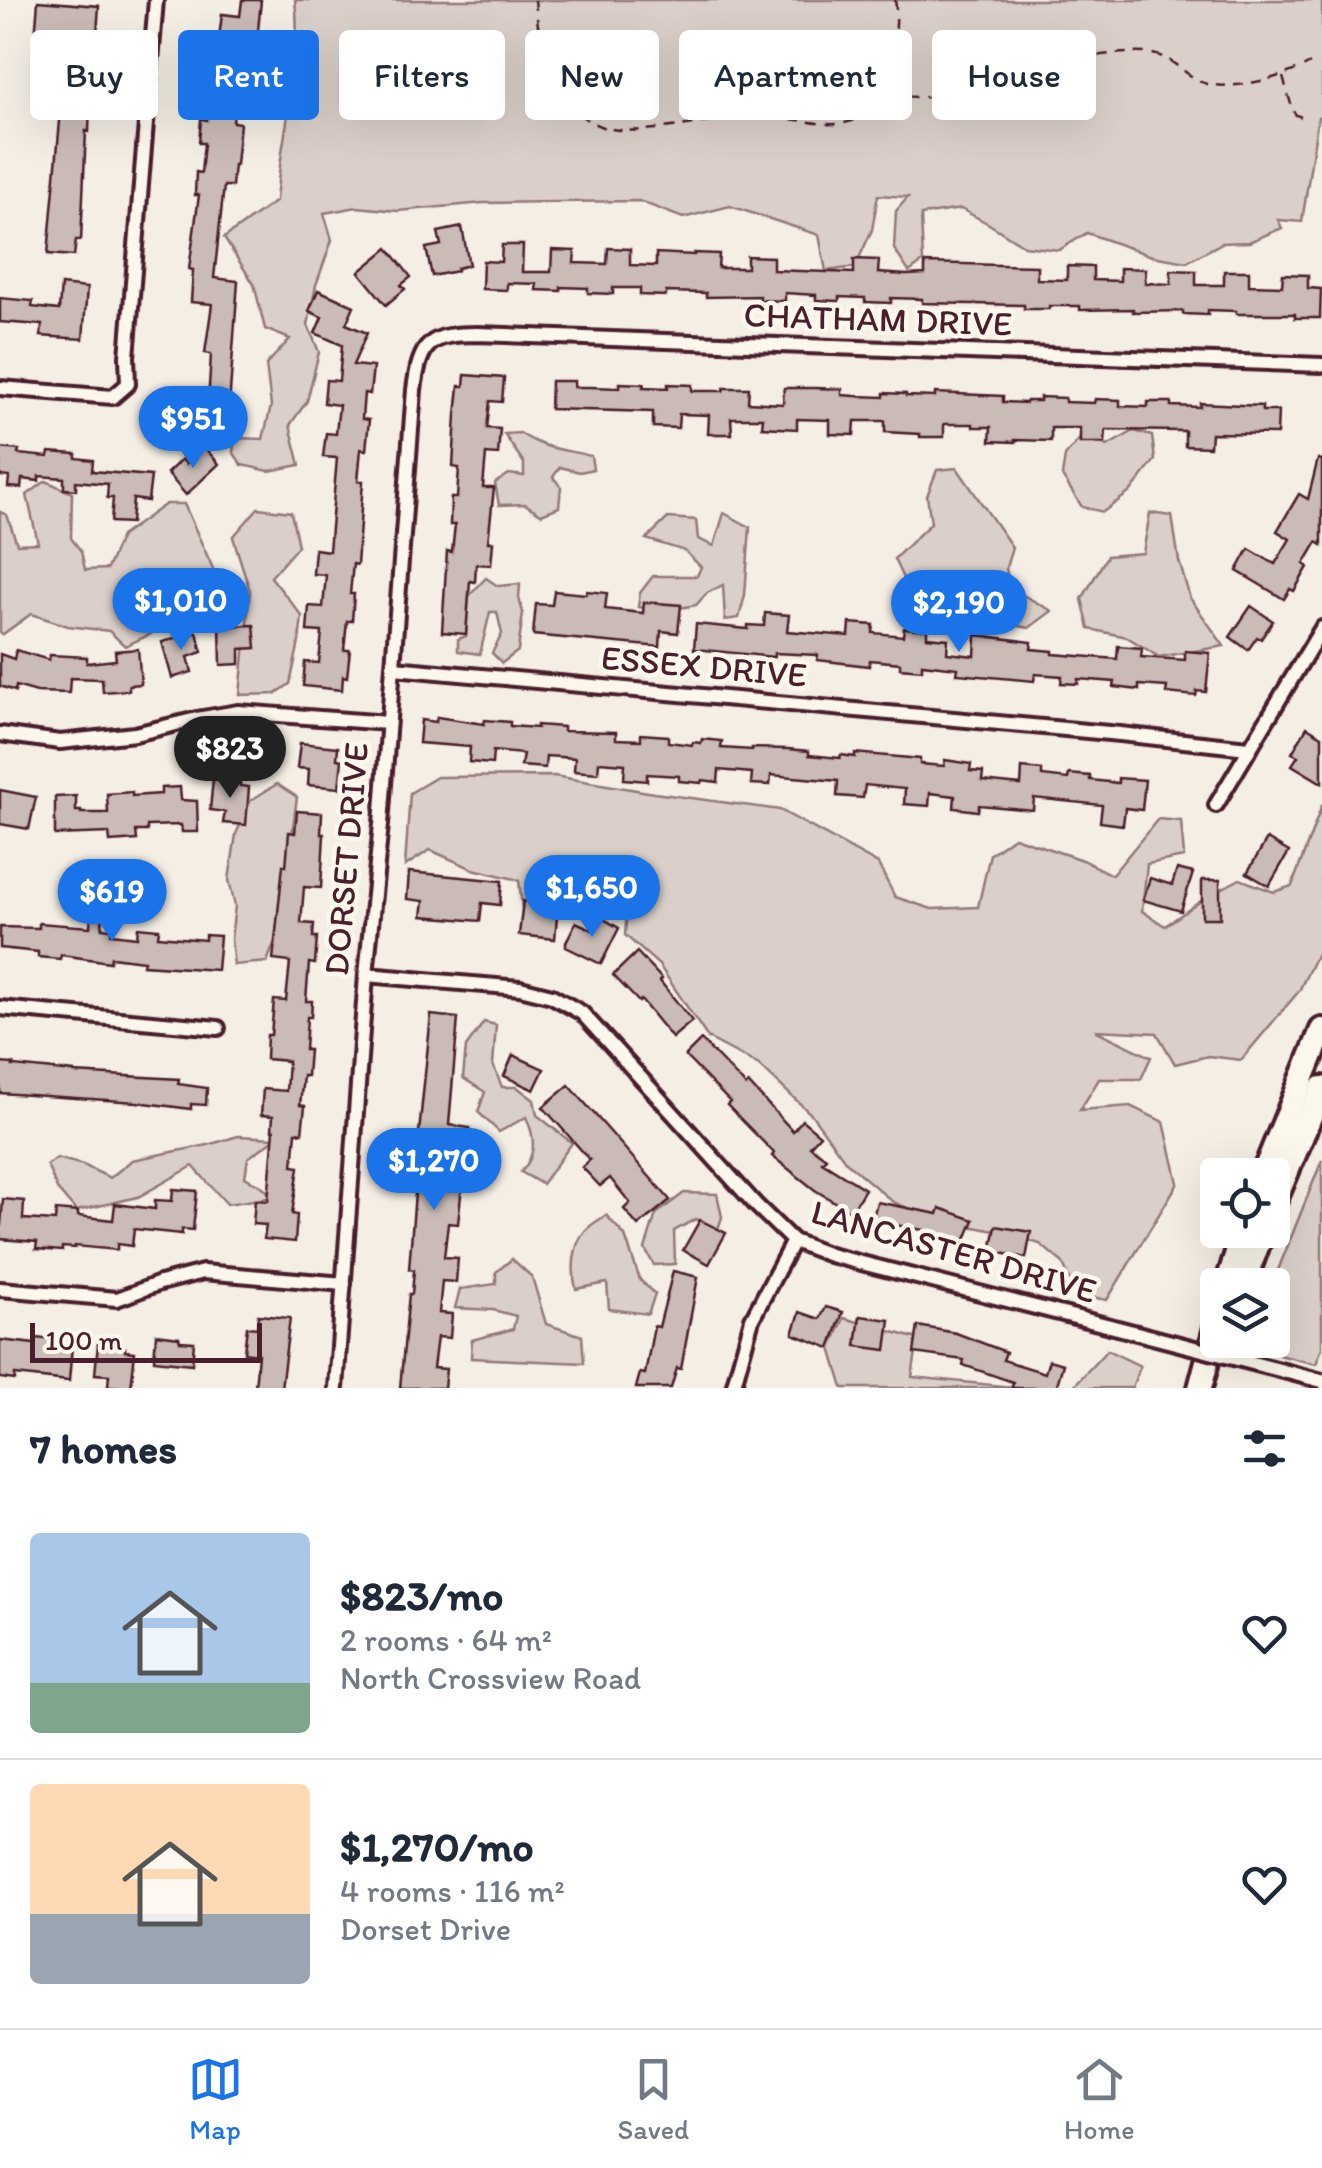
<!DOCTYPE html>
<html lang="en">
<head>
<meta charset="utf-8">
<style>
  :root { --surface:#fff; --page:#f2f2f3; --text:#1f2937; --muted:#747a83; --line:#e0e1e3; --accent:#1a73e8 }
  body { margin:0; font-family:Itim,sans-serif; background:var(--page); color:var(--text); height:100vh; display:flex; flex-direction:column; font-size:38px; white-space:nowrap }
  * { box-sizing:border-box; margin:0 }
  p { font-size:32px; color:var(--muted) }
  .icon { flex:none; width:55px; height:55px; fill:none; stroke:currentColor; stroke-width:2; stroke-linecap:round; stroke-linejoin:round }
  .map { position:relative; height:1388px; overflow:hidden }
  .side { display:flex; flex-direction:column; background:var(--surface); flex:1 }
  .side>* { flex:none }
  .banner { position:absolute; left:30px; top:30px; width:1262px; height:90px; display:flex; gap:20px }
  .buttons { position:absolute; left:1200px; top:1158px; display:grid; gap:20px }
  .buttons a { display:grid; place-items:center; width:90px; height:90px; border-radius:10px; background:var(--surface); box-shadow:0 10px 40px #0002; font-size:50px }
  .scale { position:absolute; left:30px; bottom:25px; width:232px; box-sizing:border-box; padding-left:10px; border:5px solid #4a1f2b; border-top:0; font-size:28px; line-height:35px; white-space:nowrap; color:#4a1f2b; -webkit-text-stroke:8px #fbf7ec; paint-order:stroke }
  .price { position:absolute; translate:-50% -85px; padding:0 22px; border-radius:35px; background:var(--accent); color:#fff; font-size:32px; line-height:65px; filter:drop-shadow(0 2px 5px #0008) }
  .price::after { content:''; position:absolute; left:50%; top:60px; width:30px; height:22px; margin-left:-15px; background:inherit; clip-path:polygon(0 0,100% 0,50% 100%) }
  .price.current { background:#222; color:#fff }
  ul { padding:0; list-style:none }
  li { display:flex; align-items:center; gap:30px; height:250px; padding:0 30px }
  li+li { border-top:2px solid var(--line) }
  li span { display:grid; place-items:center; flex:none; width:280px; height:200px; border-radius:10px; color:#555 }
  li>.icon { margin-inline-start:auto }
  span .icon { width:120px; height:120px; fill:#fffc; stroke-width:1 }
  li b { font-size:42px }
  h2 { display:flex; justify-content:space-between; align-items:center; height:120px; padding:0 30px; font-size:42px }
  .chip { padding:0 35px; border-radius:10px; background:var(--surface); box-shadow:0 10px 40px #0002; font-size:35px; line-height:90px }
  .chip.current { background:var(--accent); color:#fff }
  .tab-bar { display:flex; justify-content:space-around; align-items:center; height:140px; border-top:2px solid var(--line); background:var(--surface); font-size:28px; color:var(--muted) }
  .tab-bar a { display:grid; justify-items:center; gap:5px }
  .tab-bar .current { color:var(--accent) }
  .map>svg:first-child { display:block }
  .green { fill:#dbd0c9; stroke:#92787a; stroke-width:2.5 }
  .building { fill:#cabbb6; stroke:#4a1f2b; stroke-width:2.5 }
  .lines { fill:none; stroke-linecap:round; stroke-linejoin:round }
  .minor-casing { stroke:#4a1f2b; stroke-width:20 }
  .motorway-casing { stroke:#4a1f2b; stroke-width:30 }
  .path { stroke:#4a1f2b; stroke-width:2.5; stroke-dasharray:10 8; stroke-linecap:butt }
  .minor { stroke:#fbf7ec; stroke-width:12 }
  .motorway { stroke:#fbf7ec; stroke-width:22 }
  .minor-bridge-casing { stroke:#4a1f2b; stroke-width:20; stroke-linecap:butt }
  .minor-bridge { stroke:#fbf7ec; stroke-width:12 }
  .labels { text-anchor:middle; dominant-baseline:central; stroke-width:9; stroke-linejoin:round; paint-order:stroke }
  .street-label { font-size:35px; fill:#4a1f2b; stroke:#fbf7ec }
</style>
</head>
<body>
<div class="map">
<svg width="1322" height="1388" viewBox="0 0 1322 1388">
  <rect width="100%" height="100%" fill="#f4eee4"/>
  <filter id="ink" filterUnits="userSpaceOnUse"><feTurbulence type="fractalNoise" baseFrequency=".01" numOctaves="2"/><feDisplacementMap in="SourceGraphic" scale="20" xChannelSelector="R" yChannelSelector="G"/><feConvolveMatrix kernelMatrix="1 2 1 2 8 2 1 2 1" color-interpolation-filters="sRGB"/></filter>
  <g filter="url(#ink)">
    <!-- green -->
    <g class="green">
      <path d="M295,0H1322V117H1318L1302,222L1278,220L1282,228L1249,242L1222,243L1187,262L1152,256L1087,233L1059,250L1024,246L989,224L961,209L921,215L923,262L909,272L894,249L896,211L908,197L878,195L872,230L855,267L826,271L819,235L730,206L683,218L639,201L483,203L398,211L357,207L324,213L332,240L316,285L308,325L319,352L307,401L290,425L300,465L269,471L242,465L233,452L235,438L263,439L271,406L266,365L290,339L265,329L254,284L224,238L276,201C281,134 303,67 295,0Z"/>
      <path d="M1134,431L1152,436L1155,460L1130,492L1103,512L1082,507L1062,476L1065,456L1083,435L1107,446Z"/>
      <path d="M520,433C545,450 563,449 591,456L593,469L580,472L560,467L553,477L561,487L559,507L541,514L525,504L499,505L495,483L509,474L524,476V463L504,434Z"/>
      <path d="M957,468L1012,547L1006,568L1010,588L1052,611L1029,628L999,622L970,612L957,585L907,587L894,559L931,523L927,496L937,470Z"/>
      <path d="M46,481L72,493L71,538L81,551L85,570L107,569L121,536L166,504H184L219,582L210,611L188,608L186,586L163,583L143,601L151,634L125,646L109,631L68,626L31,614L3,634L0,633V512L7,515L17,544L38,543L27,495Z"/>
      <path d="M258,508L291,512L298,546L271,577L302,616L299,642L290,684L275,694L240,695L250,591L233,537Z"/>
      <path d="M724,513L750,527L745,595L739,618L725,620L723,585L707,593L696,605L664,611L638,607L640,593L653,576H697L701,567L685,551L646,539L668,518L696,520L698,539L714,546Z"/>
      <path d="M1150,513L1172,516L1179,561L1190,598L1224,646L1159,657L1127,637L1089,629L1082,599L1107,556L1143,553Z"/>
      <path d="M486,578L498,586L520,584L519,598L523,613L518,651L502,663L492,653L502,634L497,612H490L480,654L458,651V639L466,636L469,596Z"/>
      <path d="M554,776L654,793L780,810L878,864L895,897L932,909L978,907L990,854L1014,837L1082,860L1112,875L1158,819L1181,821L1184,857L1147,864L1142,911L1165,926L1208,896L1240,879L1274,892L1292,886L1322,805V943L1299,991L1241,1060L1208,1056L1175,1064L1157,1033L1095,1030L1151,1057L1141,1079H1099L1080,1110L1130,1106L1164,1122L1178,1183L1107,1300L1075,1294L1063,1263L1040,1244L1001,1232L937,1220L893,1202L846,1162L812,1115L759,1065L708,1038L659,965L625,935L627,909L522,908L519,880L473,869L430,850L405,866L410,793L437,777Z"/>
      <path d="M277,784L297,797L279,931L267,962L234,965L231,939L235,906L229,880L236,834L251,800Z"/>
      <path d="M484,1022L496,1025L493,1065L502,1087H517L534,1100L537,1115L572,1143L542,1184L521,1172C537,1155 535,1137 526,1117L499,1132L478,1112L485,1092L463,1078L466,1047Z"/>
      <path d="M238,1136L276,1138L248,1158L245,1177L263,1187L273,1197L227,1204L193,1166L138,1197L76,1211L57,1189L47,1165L57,1158L83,1165L110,1178L132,1160L208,1145Z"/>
      <path d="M1322,1160V1348L1316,1364L1250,1348L1253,1340H1272V1285Z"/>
      <path d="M684,1193L717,1194L722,1217L718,1229L696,1219L674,1231L675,1264L654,1265L645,1249L656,1214Z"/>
      <path d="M606,1215L625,1236L640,1280L655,1294L648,1314L609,1309L607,1283L576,1289C572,1272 572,1246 585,1231C590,1225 599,1220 606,1215Z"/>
      <path d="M512,1259L532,1277L546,1324L582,1336L584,1363L471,1358L472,1340L513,1329L516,1316L493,1310L455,1308L460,1289L496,1284V1272Z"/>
      <path d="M844,1318L918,1339L912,1377L1022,1388H843L831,1348Z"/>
      <path d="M1107,1350L1140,1366L1132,1388H1072Z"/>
    </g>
    <!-- building -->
    <g class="building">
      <path d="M242,0H261L257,41H250L249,56L239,55L236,83L247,84L245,98L235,97L233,122L240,123L236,165H234L232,186H224L214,278L238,281L227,434L198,431L200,411H206L209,387L211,354L205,353L212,304L191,302L193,270L189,269L199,195H195L196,172L201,173L204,143H199L201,119L207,120L210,83L202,82L204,62L222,63L224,39L219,38L222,14L240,16Z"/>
      <path d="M38,1L99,6L94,74H91L89,132L86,131L81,240H76L74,256L48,254L65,65L56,64L57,40L35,38Z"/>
      <path d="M462,227L469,265L457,268V271L432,276L426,248L441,245L438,232Z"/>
      <path d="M502,245H523L522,272H551L552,250L575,251L574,263L607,264L608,248L630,249V265L656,266V253L694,255V253L719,254L718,268H747V256L773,257V270L854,273V259L879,260L878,273L907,275L925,274V263L1037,266V279L1067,280V266L1093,267V280L1120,281V268L1146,269L1145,283L1171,284V270L1196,271V285H1224V271H1249V285L1282,286L1283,274L1308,275V288L1321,289L1320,318H1295V314H1236V311L1208,310V315L1183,314V311L1133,312V309L1080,310V306H1049V309H1024V305L922,303V299L891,298V303L865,302V298L839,297V301L816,300V295L785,293V301L760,300V296L706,297V293L666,292V296L640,295V288H613V294L588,293V288L561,287V291L536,290L537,284L507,283V290L482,289L483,261L501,262Z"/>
      <path d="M388,248L411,277L401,285L405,289L386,305L359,272Z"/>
      <path d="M61,285L87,288L83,339L41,336L42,325L0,322V298L33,301L32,307L59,310Z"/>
      <path d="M318,290L354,306L346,324L367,333L353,365L373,367L370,394L364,393L362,419L369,420L366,450L361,449L358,481H363L357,565L353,564L350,594H354L352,621H347L344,650H350L347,677L343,676L342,690L303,686L305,662L319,663L322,632L307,631L309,606L323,607L326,575L313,574L315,549L329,551L337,458L323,457L326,433L336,434L339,405L324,403L326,380L339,381L342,345L315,333L322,317L309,311Z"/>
      <path d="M465,375L504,378L502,402L490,401L487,428L500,429L498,455L486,454L483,488H494L488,542H493L491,565L476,564L475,582L470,581L466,634L442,632L447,551L452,552L455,525H450L451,498H457L459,468L453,467L456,415L459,386H464Z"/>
      <path d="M551,381H574V387H590L620,388V383L644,384L643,387L668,388V384L692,385V391H723L724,388H749L748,402L783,404L784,388H814L842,389V395L855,396L884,397V393L906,394V396L935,397V393L1003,396V402L1026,403L1027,401H1040V397L1065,398V402L1094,403L1095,399L1120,400V406L1148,407V402H1171V406L1200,407V403L1262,406V411H1278L1277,434L1211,433L1210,447L1185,446V431L1106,430L1105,443H1080V428H1051V441L1015,440V442L990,441L991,427H973V424H944V437H920V434L885,432V421H855L854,435L830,434V420L797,419V429L762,427L763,418H731L732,434H708L709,415L679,414L678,428L653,427V412L550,409Z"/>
      <path d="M204,447L219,464L186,495L167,473L182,459L186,464Z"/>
      <path d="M0,448L19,450L18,454L48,457L49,452L76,454V458L93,460L92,471L151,476L148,501L133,499L131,523L111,522L113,498H107L108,484L76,481V490L64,489V478L39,476V481L22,479L21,488L8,487L9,477L0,476Z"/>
      <path d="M1318,459L1322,460V545L1317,542L1304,564L1308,567L1294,591L1290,589L1284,599L1237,571L1249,549L1275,564L1290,539L1277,531L1299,494L1308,499Z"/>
      <path d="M554,591L586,594L587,591L607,593L605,609L643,613L644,602L681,605L678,633L661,631L660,647L533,635L536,604L552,605Z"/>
      <path d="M1251,606L1273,621L1261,639L1257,637L1248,650L1230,637Z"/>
      <path d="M765,613L789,615L787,631L849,636L850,623L874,625L873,633L903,636L904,628L927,630V637L948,639L947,653L975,656L976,635L1032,642L1031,649L1053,651V654L1117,659L1118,646L1142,648L1141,657L1185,660V651L1210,653L1206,692L1197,691L1196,696L1166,693L1167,687L1139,685V690L1114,687L1115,682L1078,679V684L1061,683L1062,676L1035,674L1034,681L957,674L958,668L922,664V670L900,668V663L870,660L869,666L817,660L818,655L774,653V657L694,649L696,624L748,629V625L764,626Z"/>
      <path d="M254,625L256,648L240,649V664L221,665L220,626Z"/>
      <path d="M197,632L202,652L188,657L192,672L172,678L162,642Z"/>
      <path d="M138,649L141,684L129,685V690L103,692L102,679L70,678L69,693L37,692L16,686L15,691L0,686V654L14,659L16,650L49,660L50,655L87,657V663L116,660L115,651Z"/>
      <path d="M437,717L484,724L485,720L510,722V726L537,728V725L563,727V731L616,732V739L641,740V734L668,736V742L692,745L693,742L701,743L702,739L722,741L721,748L752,750V748L788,749L809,751V755L840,758L841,755L855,757V753L920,759V764L944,766L945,760L971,764L970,771L983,772L982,781L1021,785L1022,768L1042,770V776L1068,779L1069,774L1090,776V780L1118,783V778L1145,780L1142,810L1125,808L1123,825L1100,822L1102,805L1034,798L1033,810L979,805L978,811L954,808L955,796L930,793L929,806L904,804L905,789L865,785L863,798L837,796L838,781L771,775L770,785L751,784L752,773L719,770L718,782L702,780L701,783L679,781V776L647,774V781L624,779L625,764L599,762L598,773L574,771L575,758L546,756L545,768L521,766L523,754L493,751L492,764L469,762L470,747L419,743L421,720L436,722Z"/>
      <path d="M1307,727L1322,736V783L1292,765L1298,756L1292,753Z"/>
      <path d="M300,743L338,747L337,759L342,760L339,788L308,785L309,769L297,768Z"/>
      <path d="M213,779L240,782V786L249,787L246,825L223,823L225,812L210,810Z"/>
      <path d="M180,787L181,800L197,801L198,832H182L181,825L147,826V831H136L137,840L110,842L109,833L55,835V797L76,796V811H81V813H108L107,794L132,792V796L161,794V788Z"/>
      <path d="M0,790L36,797L29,829L0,824Z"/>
      <path d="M297,811L322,813L321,834H324L321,888L304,887L301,923L314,924L313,937H317L315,964L309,963L306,1001H312L311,1017H307L305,1050H309L307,1076H303L300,1105L305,1106L302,1133L296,1132L293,1166L299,1167L292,1214L297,1215L295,1242L264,1239L266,1225L253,1224L255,1200L268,1201L274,1130H272L273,1116L261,1115L263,1089L286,1091L288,1061L266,1059L267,1035H271L274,1000L286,1001L290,962L273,960L283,865L286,866L289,832L295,833Z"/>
      <path d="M1267,839L1289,852L1269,886L1247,873Z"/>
      <path d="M1177,869L1193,873L1181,911L1143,900L1150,878L1172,885Z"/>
      <path d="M409,872L502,881L500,905L482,903L480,921L422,916L424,901L407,899Z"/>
      <rect x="1202" y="880" width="18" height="38"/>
      <path d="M92,897L104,898L102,928L111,929V934L137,937L138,927L159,929L158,936L205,940V935L220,936L217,970L143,965L144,961L111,957L110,962L61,955L60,959L38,957V952L0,948V927L39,928V923L90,927Z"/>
      <path d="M523,901L558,905L555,939L519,935Z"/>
      <path d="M602,918L619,928L601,964L566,947V942L576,922L595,931Z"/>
      <path d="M637,952L662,979L660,981L692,1021L672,1038L641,1000L639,1002L613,975Z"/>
      <path d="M431,1015L458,1018L449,1125L470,1128L467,1154L461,1153L458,1184L462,1185L458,1224L448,1223L444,1257L458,1258L456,1282L442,1281L439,1313L452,1314L450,1338L437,1337L433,1368L446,1369L444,1388H400L409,1294H412L414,1270L409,1269L416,1180L432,1181L436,1145L418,1143Z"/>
      <path d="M701,1040L746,1086L749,1084L793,1131L802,1120L820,1135L810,1146L826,1158L822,1162L865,1189L851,1212L815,1190L772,1156L774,1153L727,1105L730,1102L685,1056Z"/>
      <path d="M513,1055L544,1069L534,1090L504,1076Z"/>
      <path d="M0,1063L14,1064L13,1066L74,1072V1073L179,1079L178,1084L207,1088L206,1105L191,1104V1109L137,1102L0,1093Z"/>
      <path d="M569,1085L670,1200L638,1226L624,1209L630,1203L610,1178L600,1186L582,1167L590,1160L543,1107Z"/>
      <path d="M173,1189L197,1191L193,1230L182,1229V1234L134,1229L132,1246L117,1244V1250L75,1246V1248L62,1247V1251L36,1249L37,1242L0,1239L3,1199L24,1201L23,1219L55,1221L56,1210L78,1212V1216L113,1220L115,1204L155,1209V1200L172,1201Z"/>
      <path d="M877,1202L938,1214L940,1208L974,1220L964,1244L929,1231L872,1221Z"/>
      <path d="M700,1220L726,1233L709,1264L683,1250Z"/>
      <path d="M996,1226L1031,1232L1026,1258L991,1251Z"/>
      <path d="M673,1271L698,1277L681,1369L677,1368L671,1388H636L640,1373L645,1374L654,1326L659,1327Z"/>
      <path d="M826,1307L843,1312L830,1348L793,1334L800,1312L820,1319Z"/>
      <path d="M258,1315L290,1318L281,1388H255L258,1354L244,1352L247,1327L257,1328Z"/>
      <path d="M860,1316L890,1320L886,1350L856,1346Z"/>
      <path d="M918,1326L956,1333L1006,1352L1003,1360L1045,1373L1049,1360L1063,1364L1056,1388H1012L1013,1382L963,1365L964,1360L914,1353Z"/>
      <path d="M156,1334L179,1337L180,1341L194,1342L192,1364L154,1360Z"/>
      <path d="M36,1338L62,1341L61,1345L72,1346L69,1381L15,1375V1380L0,1378V1340L35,1344Z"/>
      <path d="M98,1344L125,1347V1351L135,1352L131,1388L108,1386L109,1375L95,1374Z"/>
    </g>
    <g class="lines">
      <defs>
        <g id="minor">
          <path d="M0,388L113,397L128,384L127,357L156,0"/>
          <path d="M394,668L1120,734L1248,748"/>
          <path d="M0,734L60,742L135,734L197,719L238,712L388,723"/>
          <path d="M1216,805L1322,628"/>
          <path d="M366,975L520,988L552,996L582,1013L756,1205L793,1241L830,1255L1110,1326"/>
          <path d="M0,1008L218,1028"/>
          <path d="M0,1289L117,1299L160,1283L203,1272L344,1284"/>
          <path d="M336,1388L366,975L381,824L414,390C420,342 430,334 477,334L1322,365"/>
          <path d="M733,1388L752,1319L793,1241"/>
        </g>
        <g id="motorway">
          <path d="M1263,1175L1322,1030"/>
          <path d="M1272,1207L1322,1088"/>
          <path d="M1227,1285L1244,1230"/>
          <path d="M1243,1285L1263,1230"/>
          <path d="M1200,1388L1218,1320"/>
        </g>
      </defs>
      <!-- minor casing -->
      <use href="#minor" class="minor-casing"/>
      <!-- motorway casing -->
      <use href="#motorway" class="motorway-casing"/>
      <!-- path -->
      <g class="path">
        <path d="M535,0C539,40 546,92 583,117C591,122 601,128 611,129C636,133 663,128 687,125C720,120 754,116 787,119C807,120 828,128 848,122C866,118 878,105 891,92"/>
        <path d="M895,0C900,30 888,61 891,92C938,112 1034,69 1085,58C1099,55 1116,53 1131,53C1169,51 1170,64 1199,81C1224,94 1287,77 1310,63"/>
        <path d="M1283,77L1293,111L1296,115L1304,118"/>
      </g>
      <!-- minor -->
      <use href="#minor" class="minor"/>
      <!-- motorway -->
      <use href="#motorway" class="motorway"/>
      <defs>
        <path id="minor-bridge" d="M1110,1326L1322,1381"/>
      </defs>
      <!-- minor-bridge casing -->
      <use href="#minor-bridge" class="minor-bridge-casing"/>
      <!-- minor-bridge -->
      <use href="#minor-bridge" class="minor-bridge"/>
    </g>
  </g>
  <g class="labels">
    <!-- street labels -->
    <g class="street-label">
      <text transform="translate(878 319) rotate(2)">CHATHAM DRIVE</text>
      <text transform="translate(704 666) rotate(5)">ESSEX DRIVE</text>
      <text transform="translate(346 859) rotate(-85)">DORSET DRIVE</text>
      <text transform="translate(954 1251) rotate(16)">LANCASTER DRIVE</text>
    </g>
  </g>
</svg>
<div class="buttons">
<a><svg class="icon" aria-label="locate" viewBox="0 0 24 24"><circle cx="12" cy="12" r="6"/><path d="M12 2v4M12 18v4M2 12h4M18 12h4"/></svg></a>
<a><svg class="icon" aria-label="layers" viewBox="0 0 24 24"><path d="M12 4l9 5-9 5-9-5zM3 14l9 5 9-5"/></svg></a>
</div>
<div class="scale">100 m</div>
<b class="price" style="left:193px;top:471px">$951</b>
<b class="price" style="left:181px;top:653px">$1,010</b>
<b class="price" style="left:959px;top:655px">$2,190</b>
<b class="price current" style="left:230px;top:801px">$823</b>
<b class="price" style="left:592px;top:940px">$1,650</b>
<b class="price" style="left:112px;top:944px">$619</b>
<b class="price" style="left:434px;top:1213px">$1,270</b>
<div class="banner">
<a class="chip">Buy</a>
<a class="chip current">Rent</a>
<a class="chip">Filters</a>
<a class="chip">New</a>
<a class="chip">Apartment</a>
<a class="chip">House</a>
</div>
</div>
<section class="side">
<h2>7 homes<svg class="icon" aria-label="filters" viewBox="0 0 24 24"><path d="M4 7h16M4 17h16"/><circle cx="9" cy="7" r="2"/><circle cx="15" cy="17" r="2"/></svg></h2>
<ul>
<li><span style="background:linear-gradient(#a9c7e8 75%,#7fa58c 0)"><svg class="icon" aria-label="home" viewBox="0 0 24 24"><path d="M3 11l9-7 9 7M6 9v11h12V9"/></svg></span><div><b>$823/mo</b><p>2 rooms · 64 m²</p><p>North Crossview Road</p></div><svg class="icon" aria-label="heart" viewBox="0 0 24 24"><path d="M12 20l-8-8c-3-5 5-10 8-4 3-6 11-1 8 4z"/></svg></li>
<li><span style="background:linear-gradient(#ffd9b3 65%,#9aa5b1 0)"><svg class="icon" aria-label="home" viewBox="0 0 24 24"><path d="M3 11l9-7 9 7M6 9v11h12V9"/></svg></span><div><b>$1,270/mo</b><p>4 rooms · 116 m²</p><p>Dorset Drive</p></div><svg class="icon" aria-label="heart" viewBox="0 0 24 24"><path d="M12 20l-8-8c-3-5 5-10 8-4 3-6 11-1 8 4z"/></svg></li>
</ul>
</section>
<nav class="tab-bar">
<a class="current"><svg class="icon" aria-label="map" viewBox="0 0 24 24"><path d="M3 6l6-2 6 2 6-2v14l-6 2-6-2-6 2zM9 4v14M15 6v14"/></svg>Map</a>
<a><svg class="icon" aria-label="saved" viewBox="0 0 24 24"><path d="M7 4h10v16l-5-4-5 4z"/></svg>Saved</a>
<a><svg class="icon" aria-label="home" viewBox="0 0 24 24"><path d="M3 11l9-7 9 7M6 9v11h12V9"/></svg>Home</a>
</nav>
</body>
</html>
